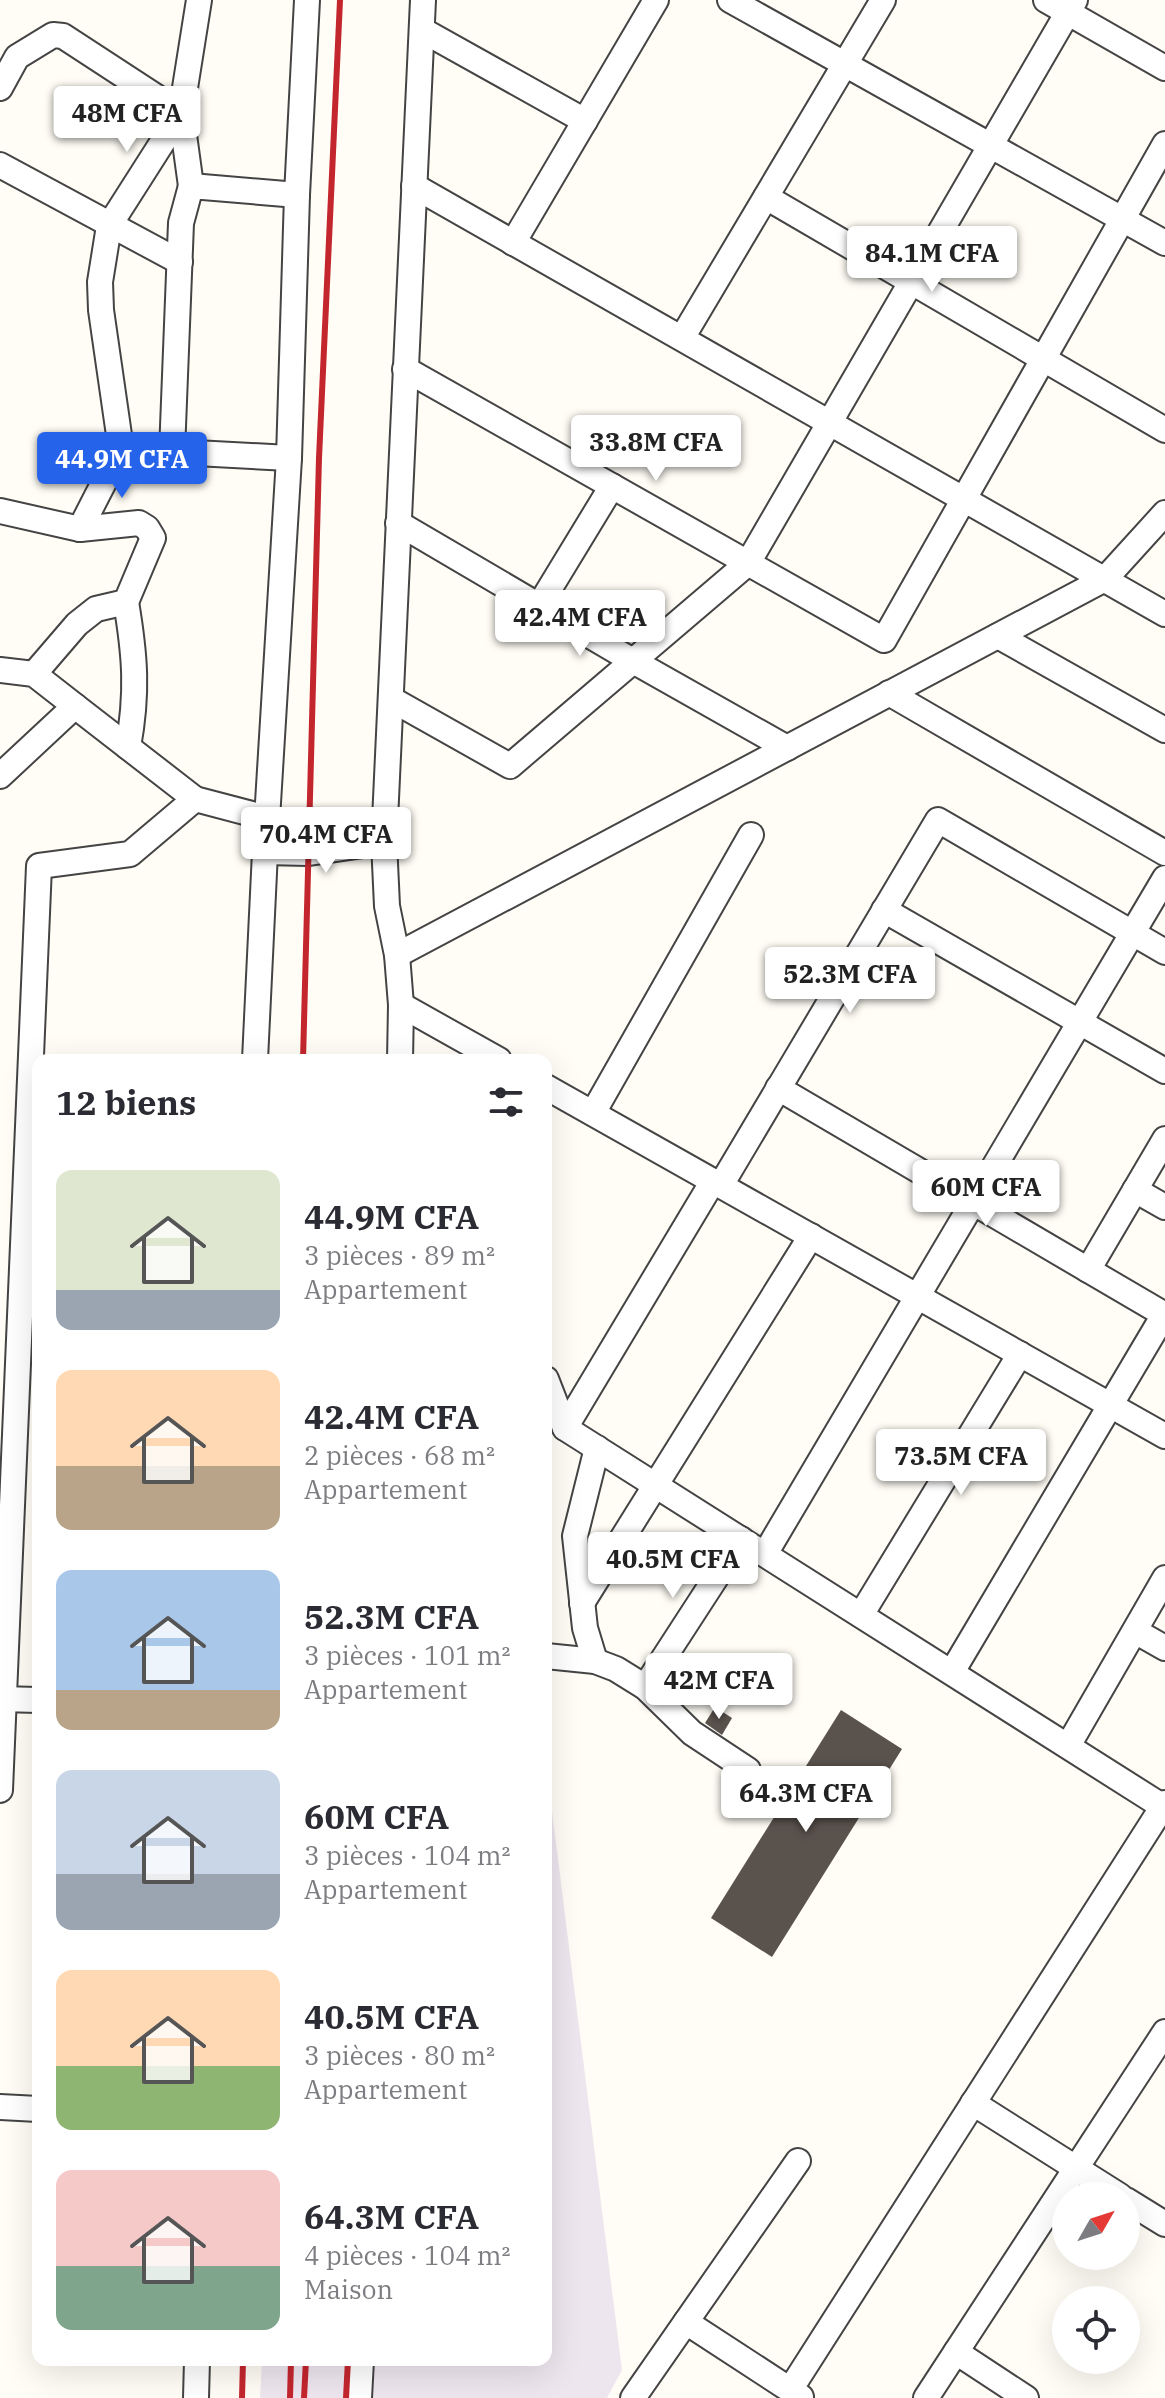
<!DOCTYPE html>
<html lang="fr">
<head>
<meta charset="utf-8">
<style>
  :root { --surface:#fff; --page:#f7f7f7; --text:#2b2b33; --muted:#7c7c81; --accent:#2563eb }
  body { margin:0; font-family:"IBM Plex Serif",serif; background:var(--page); color:var(--text); height:100vh; display:flex; flex-direction:column; font-size:30px; white-space:nowrap }
  * { box-sizing:border-box; margin:0 }
  p { font-size:26px; color:var(--muted) }
  .icon { flex:none; width:44px; height:44px; fill:none; stroke:currentColor; stroke-width:2; stroke-linecap:round; stroke-linejoin:round }
  .map { position:relative; flex:1; overflow:hidden }
  .drawer { position:absolute; left:32px; top:1054px; width:520px; height:1312px; display:flex; flex-direction:column; background:var(--surface); border-radius:16px; box-shadow:0 8px 32px #0002 }
  .drawer>* { flex:none }
  .needle { width:52px; rotate:51deg }
  .buttons { position:absolute; left:1052px; top:2182px; display:grid; gap:16px }
  .buttons a { display:grid; place-items:center; width:88px; height:88px; border-radius:50%; background:var(--surface); box-shadow:0 8px 32px #0002; font-size:40px }
  .price { position:absolute; translate:-50% -68px; padding:0 18px; border-radius:8px; background:#fff; color:#222; font-size:26px; line-height:52px; filter:drop-shadow(0 2px 4px #0008) }
  .price::after { content:''; position:absolute; left:50%; top:48px; width:24px; height:18px; margin-left:-12px; background:inherit; clip-path:polygon(0 0,100% 0,50% 100%) }
  .price.current { background:var(--accent); color:#fff }
  ul { padding:0; list-style:none }
  li { display:flex; align-items:center; gap:24px; height:200px; padding:0 24px }
  li span { display:grid; place-items:center; flex:none; width:224px; height:160px; border-radius:16px; color:#555 }
  li>.icon { margin-inline-start:auto }
  span .icon { width:96px; height:96px; fill:#fffc; stroke-width:1 }
  li b { font-size:34px }
  h2 { display:flex; justify-content:space-between; align-items:center; height:96px; padding:0 24px; font-size:34px }
  .map>svg:first-child { display:block }
  .industrial { fill:#eee6ef }
  .building { fill:#5a524d }
  .lines { fill:none; stroke-linecap:round; stroke-linejoin:round }
  .minor-casing { stroke:#444; stroke-width:28 }
  .minor { stroke:#fff; stroke-width:24 }
  .rail { stroke:#c4262e; stroke-width:6 }
</style>
</head>
<body>
<div class="map">
<svg width="1165" height="2398" viewBox="0 0 1165 2398">
  <rect width="100%" height="100%" fill="#fffdf5"/>
  <!-- industrial -->
  <path class="industrial" d="M546,1763L622,2370L607,2398H260L262,2360H546Z"/>
  <!-- building -->
  <g class="building">
    <path d="M715,1707L732,1718L722,1735L705,1723Z"/>
    <path d="M841,1710L902,1749L772,1957L711,1918Z"/>
  </g>
  <g class="lines">
    <defs>
      <g id="minor">
        <path d="M730,0L1165,243"/>
        <path d="M1046,0L1165,68"/>
        <path d="M422,30L585,121"/>
        <path d="M0,88L17,57L53,35L63,36L181,113L191,186"/>
        <path d="M0,165L180,262"/>
        <path d="M414,186L1165,614"/>
        <path d="M766,197L1165,430"/>
        <path d="M513,243L656,0"/>
        <path d="M682,338L883,0"/>
        <path d="M405,369L884,640L1165,144"/>
        <path d="M121,449L289,458"/>
        <path d="M172,452L181,223L191,186L297,195"/>
        <path d="M0,511L80,529L139,523L147,528L153,538L126,602L96,609L77,624L34,674"/>
        <path d="M398,523L633,661L787,748"/>
        <path d="M80,529L121,449L101,310L100,282L109,226L181,113L199,0"/>
        <path d="M126,602C135,655 138,693 128,747"/>
        <path d="M539,606L612,486"/>
        <path d="M998,636L1165,730"/>
        <path d="M0,670L34,674L75,706L0,776"/>
        <path d="M889,693L1165,853"/>
        <path d="M391,699L510,766L748,563L1075,0"/>
        <path d="M75,706L195,799L267,818"/>
        <path d="M265,852L309,853L384,842"/>
        <path d="M884,910L1165,1071"/>
        <path d="M397,955L1105,579L1165,513"/>
        <path d="M401,1005L499,1060"/>
        <path d="M255,1060L265,852L289,458L297,195L307,0"/>
        <path d="M400,1060L401,1005L397,955L387,906L384,842L423,0"/>
        <path d="M546,1087L1165,1436"/>
        <path d="M778,1088L1165,1315"/>
        <path d="M593,1113L751,835"/>
        <path d="M721,1185L938,820L1165,952"/>
        <path d="M1135,1190L1165,1207"/>
        <path d="M1088,1270L1165,1139"/>
        <path d="M546,1379L565,1428L1165,1808"/>
        <path d="M565,1428L713,1181"/>
        <path d="M765,1554L1165,878"/>
        <path d="M582,1603L811,1236"/>
        <path d="M861,1615L1020,1354"/>
        <path d="M1135,1631L1165,1648"/>
        <path d="M546,1656L595,1661L616,1669L645,1687L692,1733L748,1770"/>
        <path d="M595,1661L585,1628L575,1536L597,1448"/>
        <path d="M952,1672L1165,1313"/>
        <path d="M645,1687L741,1539"/>
        <path d="M0,1699L38,1700"/>
        <path d="M1068,1746L1165,1578"/>
        <path d="M0,1790L39,866L130,854L195,799"/>
        <path d="M973,2103L1120,2196"/>
        <path d="M0,2107L38,2109"/>
        <path d="M1126,2200L1165,2224"/>
        <path d="M686,2322L801,2397"/>
        <path d="M956,2352L1026,2398"/>
        <path d="M790,2390L1165,1803"/>
        <path d="M196,2398L197,2360"/>
        <path d="M359,2398L361,2360"/>
        <path d="M633,2398L798,2161"/>
        <path d="M926,2398L1165,2032"/>
      </g>
    </defs>
    <!-- minor casing -->
    <use href="#minor" class="minor-casing"/>
    <!-- minor -->
    <use href="#minor" class="minor"/>
    <!-- rail -->
    <g class="rail">
      <path d="M303,1060L319,458L340,0"/>
      <path d="M242,2398L243,2360"/>
      <path d="M290,2398L291,2360"/>
      <path d="M304,2398L306,2360"/>
      <path d="M346,2398L348,2360"/>
    </g>
  </g>
</svg>
<div class="buttons">
<a><svg class="needle" viewBox="-14 -14 28 28"><path d="M0-13l5 13h-10z" fill="#e53935"/><path d="M0 13l5-13h-10z" fill="#7c7c81"/></svg></a>
<a><svg class="icon" aria-label="locate" viewBox="0 0 24 24"><circle cx="12" cy="12" r="6"/><path d="M12 2v4M12 18v4M2 12h4M18 12h4"/></svg></a>
</div>
<b class="price" style="left:127px;top:154px">48M CFA</b>
<b class="price" style="left:932px;top:294px">84.1M CFA</b>
<b class="price" style="left:656px;top:483px">33.8M CFA</b>
<b class="price current" style="left:122px;top:500px">44.9M CFA</b>
<b class="price" style="left:580px;top:658px">42.4M CFA</b>
<b class="price" style="left:326px;top:875px">70.4M CFA</b>
<b class="price" style="left:850px;top:1015px">52.3M CFA</b>
<b class="price" style="left:986px;top:1228px">60M CFA</b>
<b class="price" style="left:961px;top:1497px">73.5M CFA</b>
<b class="price" style="left:673px;top:1600px">40.5M CFA</b>
<b class="price" style="left:719px;top:1721px">42M CFA</b>
<b class="price" style="left:806px;top:1834px">64.3M CFA</b>
<section class="drawer">
<h2>12 biens<svg class="icon" aria-label="filters" viewBox="0 0 24 24"><path d="M4 7h16M4 17h16"/><circle cx="9" cy="7" r="2"/><circle cx="15" cy="17" r="2"/></svg></h2>
<ul>
<li><span style="background:linear-gradient(#dfe7d0 75%,#9aa5b1 0)"><svg class="icon" aria-label="home" viewBox="0 0 24 24"><path d="M3 11l9-7 9 7M6 9v11h12V9"/></svg></span><div><b>44.9M CFA</b><p>3 pièces · 89 m²</p><p>Appartement</p></div></li>
<li><span style="background:linear-gradient(#ffd9b3 60%,#b9a48a 0)"><svg class="icon" aria-label="home" viewBox="0 0 24 24"><path d="M3 11l9-7 9 7M6 9v11h12V9"/></svg></span><div><b>42.4M CFA</b><p>2 pièces · 68 m²</p><p>Appartement</p></div></li>
<li><span style="background:linear-gradient(#a9c7e8 75%,#b9a48a 0)"><svg class="icon" aria-label="home" viewBox="0 0 24 24"><path d="M3 11l9-7 9 7M6 9v11h12V9"/></svg></span><div><b>52.3M CFA</b><p>3 pièces · 101 m²</p><p>Appartement</p></div></li>
<li><span style="background:linear-gradient(#c9d6e8 65%,#9aa5b1 0)"><svg class="icon" aria-label="home" viewBox="0 0 24 24"><path d="M3 11l9-7 9 7M6 9v11h12V9"/></svg></span><div><b>60M CFA</b><p>3 pièces · 104 m²</p><p>Appartement</p></div></li>
<li><span style="background:linear-gradient(#ffd9b3 60%,#8fb573 0)"><svg class="icon" aria-label="home" viewBox="0 0 24 24"><path d="M3 11l9-7 9 7M6 9v11h12V9"/></svg></span><div><b>40.5M CFA</b><p>3 pièces · 80 m²</p><p>Appartement</p></div></li>
<li><span style="background:linear-gradient(#f6c9c9 60%,#7fa58c 0)"><svg class="icon" aria-label="home" viewBox="0 0 24 24"><path d="M3 11l9-7 9 7M6 9v11h12V9"/></svg></span><div><b>64.3M CFA</b><p>4 pièces · 104 m²</p><p>Maison</p></div></li>
</ul>
</section>
</div>
</body>
</html>
